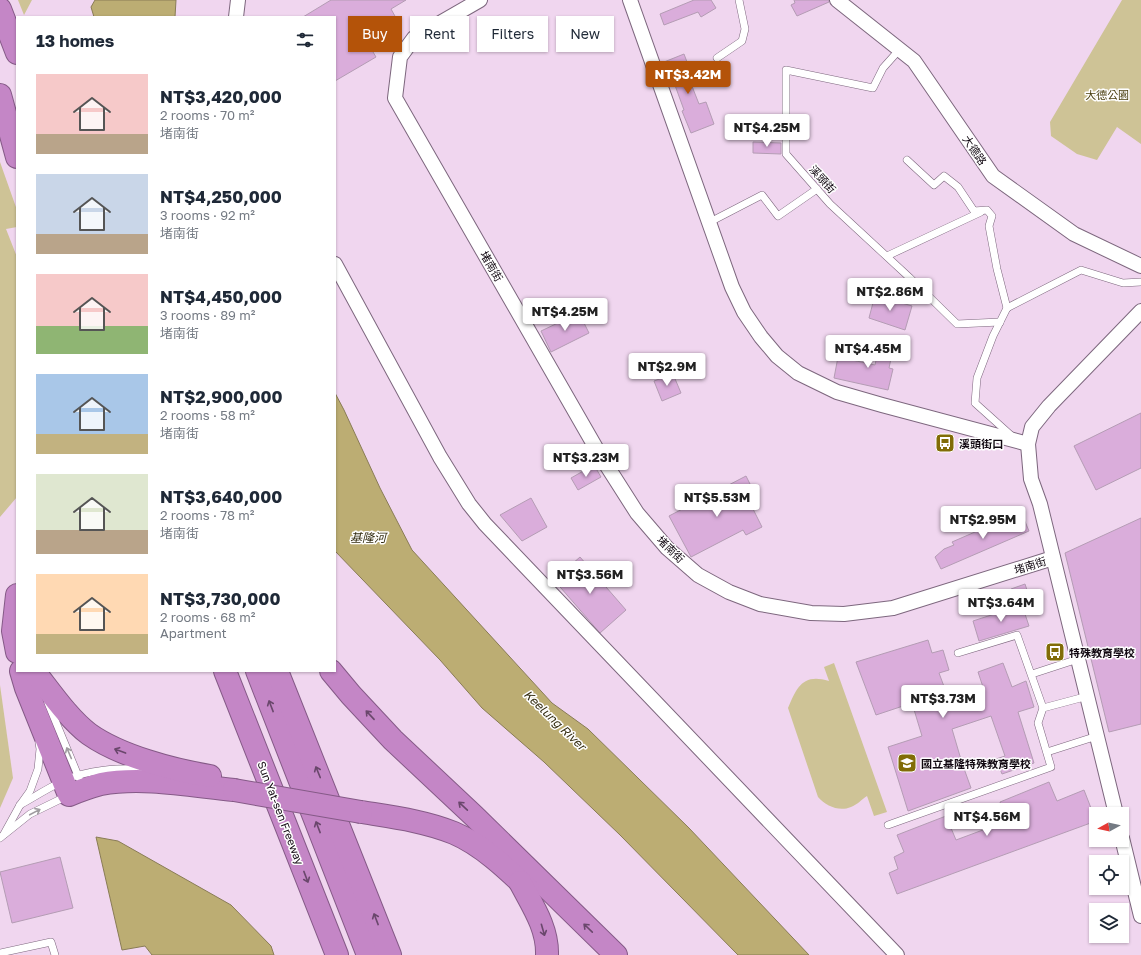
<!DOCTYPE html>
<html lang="en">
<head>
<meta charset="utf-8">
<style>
  :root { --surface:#fff; --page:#f2f2f3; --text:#1f2937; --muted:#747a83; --accent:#b45309 }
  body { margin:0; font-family:"Golos Text","Noto Sans TC",sans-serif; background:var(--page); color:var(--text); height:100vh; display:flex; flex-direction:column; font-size:15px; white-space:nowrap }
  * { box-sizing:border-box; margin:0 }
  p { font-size:13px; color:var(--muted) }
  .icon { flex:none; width:22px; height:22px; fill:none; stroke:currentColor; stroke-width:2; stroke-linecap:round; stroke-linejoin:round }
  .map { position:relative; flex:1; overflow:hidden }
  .details { position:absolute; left:16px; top:16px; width:320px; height:656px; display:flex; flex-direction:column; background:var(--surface); border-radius:0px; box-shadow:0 1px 3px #0004 }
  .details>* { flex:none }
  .banner { position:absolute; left:348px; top:16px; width:380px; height:36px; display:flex; gap:8px }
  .needle { width:26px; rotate:262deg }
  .buttons { position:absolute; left:1089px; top:807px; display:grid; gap:8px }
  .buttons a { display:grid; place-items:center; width:40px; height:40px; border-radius:0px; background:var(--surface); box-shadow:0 1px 3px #0004; font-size:20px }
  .price { position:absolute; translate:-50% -34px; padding:0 9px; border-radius:4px; background:#fff; color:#222; font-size:13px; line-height:26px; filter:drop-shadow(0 1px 2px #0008) }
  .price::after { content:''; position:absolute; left:50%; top:24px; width:12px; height:9px; margin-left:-6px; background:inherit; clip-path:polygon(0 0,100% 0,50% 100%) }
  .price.current { background:var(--accent); color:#fff }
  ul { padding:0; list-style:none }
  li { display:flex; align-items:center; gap:12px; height:100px; padding:0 20px }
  li span { display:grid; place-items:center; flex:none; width:112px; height:80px; border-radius:0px; color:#555 }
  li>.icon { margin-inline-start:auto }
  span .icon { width:48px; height:48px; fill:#fffc; stroke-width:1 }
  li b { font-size:17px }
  h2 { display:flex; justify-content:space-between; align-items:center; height:48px; padding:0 20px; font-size:17px }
  .pill { padding:0 14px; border-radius:0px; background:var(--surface); box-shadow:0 1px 3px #0004; font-size:14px; line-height:36px }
  .pill.current { background:var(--accent); color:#fff }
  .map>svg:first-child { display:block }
  .green { fill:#cec396 }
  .water { fill:#bcad73; stroke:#897c56 }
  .building { fill:#daaddb; stroke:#b49cb4 }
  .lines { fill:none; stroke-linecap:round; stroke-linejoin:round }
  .service-casing { stroke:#7d677e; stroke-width:8 }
  .minor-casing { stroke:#7d677e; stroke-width:16 }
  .motorway-casing { stroke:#855a87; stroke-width:24 }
  .service { stroke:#fff; stroke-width:7 }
  .minor { stroke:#fff; stroke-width:14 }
  .motorway { stroke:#c486c6; stroke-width:22 }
  .motorway-bridge-casing { stroke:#855a87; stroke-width:24; stroke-linecap:butt }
  .motorway-bridge { stroke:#c486c6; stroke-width:22 }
  .oneway { stroke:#6a476c }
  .oneway2 { stroke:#a09ca0 }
  .labels { text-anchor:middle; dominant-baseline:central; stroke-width:3; stroke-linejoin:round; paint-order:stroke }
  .park-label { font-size:11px; fill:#493e0e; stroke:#fff }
  .street-label { font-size:11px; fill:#110811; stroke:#fff }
  .poi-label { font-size:11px; font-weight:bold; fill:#110811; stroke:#fff; text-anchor:start }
  .water-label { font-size:12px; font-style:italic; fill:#332c10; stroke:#fff }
</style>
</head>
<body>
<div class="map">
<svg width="1141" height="955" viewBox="0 0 1141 955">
  <rect width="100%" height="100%" fill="#f0d6ef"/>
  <!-- green -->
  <g class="green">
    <path d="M18,0H32L24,15Z"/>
    <path d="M1122,0H1141V144L1117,127L1097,160L1077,154L1051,136L1050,122Z"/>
    <path d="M0,162L17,210V227L6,229L17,257V497L0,517Z"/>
    <path d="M834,663L887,812L874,816L867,796C862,799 857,805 851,807C839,812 826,806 818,797L788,708C797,687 803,673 829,681L824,667Z"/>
    <path d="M0,685L13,778L0,808Z"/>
  </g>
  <!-- water -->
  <g class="water">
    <path d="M95,0H176L175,17H94L91,7Z"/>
    <path d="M335,393L344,410L380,488L412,550L552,703L588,729L689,828L809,955H738L620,835L544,762L482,708L440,660L335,551Z"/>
    <path d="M96,837L118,841L231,905L271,946L274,955H152L145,946L122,950Z"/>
  </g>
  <!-- building -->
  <g class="building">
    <path d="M331,0H406L391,9L396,18L391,21L393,24L385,29L388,35L379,40L383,46L373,52L376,57L335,81V17H303Z"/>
    <path d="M694,0H711L716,8L701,17L698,12L664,25L660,14Z"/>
    <path d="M794,0H829V2L797,16L791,5L795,3Z"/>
    <path d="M684,54L690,70L686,71L699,104L706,102L714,124L691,133L682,111L684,110L672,77L670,78L664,62Z"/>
    <path d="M753,142L781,143V154L753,153Z"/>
    <path d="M875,295L912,306L905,330L869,318Z"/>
    <path d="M579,313L589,333L551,352L541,331Z"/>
    <path d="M880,342L894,345L889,368L893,369L888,390L834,378L838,357L875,365Z"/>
    <path d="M673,374L681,393L662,401L654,381Z"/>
    <path d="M1141,413V468L1096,490L1074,446Z"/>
    <path d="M594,465L601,477L578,490L571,478Z"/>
    <path d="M746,476L754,492L747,497L762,527L746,535L743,530L691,557L669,516Z"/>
    <path d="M531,498L547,527L522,541L500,515Z"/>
    <path d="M1021,512L1029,531L941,569L935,557L944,549L954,545L952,542Z"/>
    <path d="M1141,518V724L1109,732L1065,553Z"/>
    <path d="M580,557L626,610L600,633L554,580Z"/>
    <path d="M1025,584L1029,596L1015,601L1011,589Z"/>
    <path d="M1022,605L1029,626L979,641L973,621Z"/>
    <path d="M928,640L932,653L943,650L949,670L939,673L949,700L983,687L978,672L1003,663L1012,687L1026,681L1034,707L1018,712L1034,763L1002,774L996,759L1005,756L991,716L952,729L962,763L971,788L908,811L888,747L922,736L912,703L876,715L856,662Z"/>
    <path d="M1049,782L1057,801L1084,790L1096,821L897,894L889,873L898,869L894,857L904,852L897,835L946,816L956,840L1007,821L1000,802Z"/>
    <path d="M60,857L73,908L12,923L0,872Z"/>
  </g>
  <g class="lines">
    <defs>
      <g id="service">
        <path d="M900,49L883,68L873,88L786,70V154L830,204L910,278L957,324L1000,322"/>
        <path d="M717,58L742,41L745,29L739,0"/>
        <path d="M907,160L934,185L944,176L958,187L974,211L987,210L992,216L989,226L997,269L1007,308"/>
        <path d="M708,223L762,195L778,216L817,189"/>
        <path d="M887,256L981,212"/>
        <path d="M1014,438L975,403L977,378L993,336L1007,308L1081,270L1123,283L1141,282"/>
        <path d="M958,653L1017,635L1043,708L1088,696"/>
        <path d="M1032,674L1078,659"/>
        <path d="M48,703L79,778"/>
        <path d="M1047,752L1097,736"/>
        <path d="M20,805C34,797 48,788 63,781C89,769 118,768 145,769"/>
        <path d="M888,825L1051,767L1038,723L1043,708"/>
        <path d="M4,834L20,805L30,791L38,769L40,749L39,743"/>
        <path d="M0,838L30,814L67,796"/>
        <path d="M0,953L51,942L55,955"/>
      </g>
      <g id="minor">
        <path d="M480,0L414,38L400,57L395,98L600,455L637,513L667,548L698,575L729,592L760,604L811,613L844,614L893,608L1053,558"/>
        <path d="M630,0L732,287L744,312L761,337L777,356L798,373L837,392L882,405L1028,444"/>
        <path d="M837,0L914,61L993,176L1074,234L1141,266"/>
        <path d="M236,17L238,0"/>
        <path d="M335,264L440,457L469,504L485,524L897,955"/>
        <path d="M1116,814L1040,504L1031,479L1028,444L1032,427L1049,406L1141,311"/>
        <path d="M1122,838L1141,916"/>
      </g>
      <g id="motorway">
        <path d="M0,9L17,53"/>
        <path d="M0,95L17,157"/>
        <path d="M17,595L13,631L17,652"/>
        <path d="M21,671L26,688L69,795C79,791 90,787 101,784C142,776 193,786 234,790"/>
        <path d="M34,671C50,691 68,718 89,734C120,756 173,770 210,776"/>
        <path d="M225,671L337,955"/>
        <path d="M257,671L368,955"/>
        <path d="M277,671L390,955"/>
        <path d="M331,671L351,695L393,740L474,816L616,955"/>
        <path d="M361,812C392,817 425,821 454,833C482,845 507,869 528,889"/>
        <path d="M520,882C532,905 548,928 547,955"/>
      </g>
    </defs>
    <!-- service casing -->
    <use href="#service" class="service-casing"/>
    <!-- minor casing -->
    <use href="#minor" class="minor-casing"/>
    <!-- motorway casing -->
    <use href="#motorway" class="motorway-casing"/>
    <!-- service -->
    <use href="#service" class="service"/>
    <!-- minor -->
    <use href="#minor" class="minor"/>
    <!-- motorway -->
    <use href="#motorway" class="motorway"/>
    <defs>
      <path id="motorway-bridge" d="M234,790L361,812"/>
    </defs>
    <!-- motorway-bridge casing -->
    <use href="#motorway-bridge" class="motorway-bridge-casing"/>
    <!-- motorway-bridge -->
    <use href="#motorway-bridge" class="motorway-bridge"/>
  </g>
  <!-- one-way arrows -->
  <defs><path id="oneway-shaft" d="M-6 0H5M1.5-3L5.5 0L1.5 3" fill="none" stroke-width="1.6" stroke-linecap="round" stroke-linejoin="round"/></defs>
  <g class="oneway">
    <use href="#oneway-shaft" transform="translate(271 706) rotate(-111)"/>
    <use href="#oneway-shaft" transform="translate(370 715) rotate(-133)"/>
    <use href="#oneway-shaft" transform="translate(120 751) rotate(-160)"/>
    <use href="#oneway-shaft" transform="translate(318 772) rotate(-112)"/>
    <use href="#oneway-shaft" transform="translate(463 806) rotate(-137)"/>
    <use href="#oneway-shaft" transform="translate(318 827) rotate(-111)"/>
    <use href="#oneway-shaft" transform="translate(306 877) rotate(69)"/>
    <use href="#oneway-shaft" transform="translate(376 919) rotate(-111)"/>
    <use href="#oneway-shaft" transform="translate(588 928) rotate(-136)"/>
    <use href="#oneway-shaft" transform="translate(543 930) rotate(74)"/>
  </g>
  <g class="oneway2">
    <use href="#oneway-shaft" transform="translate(69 753) rotate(-113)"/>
    <use href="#oneway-shaft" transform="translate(35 812) rotate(-28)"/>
  </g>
  <!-- icons -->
  <defs>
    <symbol id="bus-square" viewBox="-11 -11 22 22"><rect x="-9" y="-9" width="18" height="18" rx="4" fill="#816c07" stroke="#fff"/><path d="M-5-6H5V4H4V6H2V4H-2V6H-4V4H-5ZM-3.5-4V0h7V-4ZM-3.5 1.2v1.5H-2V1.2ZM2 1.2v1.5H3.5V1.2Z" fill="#fff"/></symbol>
    <symbol id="school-square" viewBox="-11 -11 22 22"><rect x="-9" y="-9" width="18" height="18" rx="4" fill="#816c07" stroke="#fff"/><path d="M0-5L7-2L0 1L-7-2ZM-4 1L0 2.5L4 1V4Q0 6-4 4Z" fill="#fff"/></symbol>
  </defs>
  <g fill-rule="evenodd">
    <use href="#bus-square" x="934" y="432" width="22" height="22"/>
    <use href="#bus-square" x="1044" y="641" width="22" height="22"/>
    <use href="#school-square" x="896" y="752" width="22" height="22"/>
  </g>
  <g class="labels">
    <!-- park labels -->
    <g class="park-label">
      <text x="1107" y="94">大德公園</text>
    </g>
    <!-- street labels -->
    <g class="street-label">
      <text transform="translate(975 150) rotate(56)">大德路</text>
      <text transform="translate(823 179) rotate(48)">溪頭街</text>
      <text transform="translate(492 266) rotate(60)">堵南街</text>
      <text transform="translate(671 549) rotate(44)">堵南街</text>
      <text transform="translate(1030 565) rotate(-17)">堵南街</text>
      <text transform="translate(281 813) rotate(69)">Sun Yat-sen Freeway</text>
    </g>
    <!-- poi labels -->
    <g class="poi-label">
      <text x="959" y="443">溪頭街口</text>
      <text x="1069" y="652">特殊教育學校</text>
      <text x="921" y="763">國立基隆特殊教育學校</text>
    </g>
    <!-- water labels -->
    <g class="water-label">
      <text x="368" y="537">基隆河</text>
      <text transform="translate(555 720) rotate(44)">Keelung River</text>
    </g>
  </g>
</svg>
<div class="buttons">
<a><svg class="needle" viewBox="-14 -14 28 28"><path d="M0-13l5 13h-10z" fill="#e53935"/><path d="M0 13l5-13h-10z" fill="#747a83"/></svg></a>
<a><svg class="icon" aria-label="locate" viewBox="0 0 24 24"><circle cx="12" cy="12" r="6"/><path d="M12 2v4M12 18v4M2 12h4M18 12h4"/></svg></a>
<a><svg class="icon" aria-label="layers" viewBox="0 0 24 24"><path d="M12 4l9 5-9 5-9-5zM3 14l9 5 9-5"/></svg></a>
</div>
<b class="price current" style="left:688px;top:95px">NT$3.42M</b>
<b class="price" style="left:767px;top:148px">NT$4.25M</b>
<b class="price" style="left:890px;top:312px">NT$2.86M</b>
<b class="price" style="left:565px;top:332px">NT$4.25M</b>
<b class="price" style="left:868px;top:369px">NT$4.45M</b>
<b class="price" style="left:667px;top:387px">NT$2.9M</b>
<b class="price" style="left:586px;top:478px">NT$3.23M</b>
<b class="price" style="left:717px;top:518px">NT$5.53M</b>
<b class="price" style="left:983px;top:540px">NT$2.95M</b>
<b class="price" style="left:590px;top:595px">NT$3.56M</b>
<b class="price" style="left:1001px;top:623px">NT$3.64M</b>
<b class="price" style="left:943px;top:719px">NT$3.73M</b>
<b class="price" style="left:987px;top:837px">NT$4.56M</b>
<div class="banner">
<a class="pill current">Buy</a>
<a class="pill">Rent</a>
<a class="pill">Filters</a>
<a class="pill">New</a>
</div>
<section class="details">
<h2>13 homes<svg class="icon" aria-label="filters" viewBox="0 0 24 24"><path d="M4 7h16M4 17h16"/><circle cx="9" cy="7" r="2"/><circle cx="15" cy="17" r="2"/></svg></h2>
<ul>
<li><span style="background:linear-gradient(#f6c9c9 75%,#b9a48a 0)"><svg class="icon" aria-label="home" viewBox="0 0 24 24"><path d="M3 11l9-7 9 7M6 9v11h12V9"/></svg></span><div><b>NT$3,420,000</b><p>2 rooms · 70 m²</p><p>堵南街</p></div></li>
<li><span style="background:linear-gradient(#c9d6e8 75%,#b9a48a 0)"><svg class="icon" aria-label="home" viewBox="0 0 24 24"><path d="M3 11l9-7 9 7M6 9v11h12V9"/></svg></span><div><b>NT$4,250,000</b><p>3 rooms · 92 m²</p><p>堵南街</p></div></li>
<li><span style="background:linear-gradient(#f6c9c9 65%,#8fb573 0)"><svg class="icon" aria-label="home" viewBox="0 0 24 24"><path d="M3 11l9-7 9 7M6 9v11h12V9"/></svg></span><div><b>NT$4,450,000</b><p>3 rooms · 89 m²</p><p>堵南街</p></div></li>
<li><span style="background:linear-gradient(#a9c7e8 75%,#c2b280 0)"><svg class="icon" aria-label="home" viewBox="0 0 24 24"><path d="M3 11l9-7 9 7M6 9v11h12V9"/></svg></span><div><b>NT$2,900,000</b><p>2 rooms · 58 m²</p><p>堵南街</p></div></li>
<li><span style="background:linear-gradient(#dfe7d0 70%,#b9a48a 0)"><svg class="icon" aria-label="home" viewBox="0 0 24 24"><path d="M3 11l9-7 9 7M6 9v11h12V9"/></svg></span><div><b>NT$3,640,000</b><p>2 rooms · 78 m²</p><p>堵南街</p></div></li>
<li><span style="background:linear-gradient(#ffd9b3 75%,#c2b280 0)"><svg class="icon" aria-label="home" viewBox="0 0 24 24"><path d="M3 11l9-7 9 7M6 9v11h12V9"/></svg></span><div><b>NT$3,730,000</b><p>2 rooms · 68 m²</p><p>Apartment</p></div></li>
</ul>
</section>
</div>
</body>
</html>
